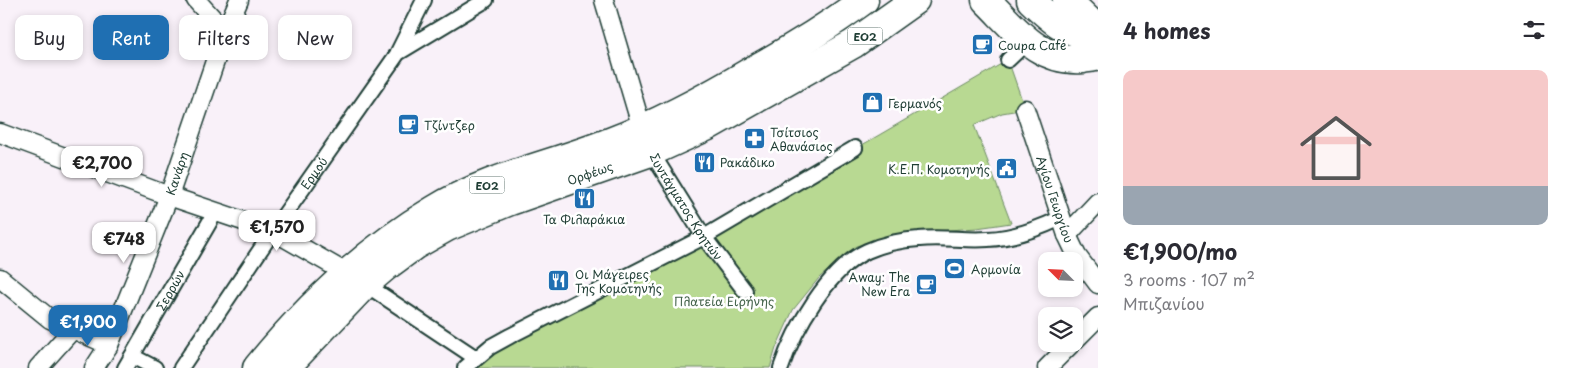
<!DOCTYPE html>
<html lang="en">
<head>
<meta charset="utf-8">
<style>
  :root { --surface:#fff; --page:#f2f2f3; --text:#2b2b33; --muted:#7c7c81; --line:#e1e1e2; --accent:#1f6fb2 }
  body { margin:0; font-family:"Playpen Sans",sans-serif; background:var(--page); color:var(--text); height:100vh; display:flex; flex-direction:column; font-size:19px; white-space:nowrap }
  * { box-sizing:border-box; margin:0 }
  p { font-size:16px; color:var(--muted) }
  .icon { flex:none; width:28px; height:28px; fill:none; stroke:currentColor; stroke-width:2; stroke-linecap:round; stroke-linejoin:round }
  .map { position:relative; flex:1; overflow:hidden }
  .side { display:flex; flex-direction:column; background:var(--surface); width:475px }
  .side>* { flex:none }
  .banner { position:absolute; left:15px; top:15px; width:475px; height:45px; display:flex; gap:10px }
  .needle { width:32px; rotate:294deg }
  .tools { position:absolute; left:1038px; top:252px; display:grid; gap:10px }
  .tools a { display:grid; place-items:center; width:45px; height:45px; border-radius:10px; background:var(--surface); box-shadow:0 2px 8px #0003; font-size:25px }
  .price { position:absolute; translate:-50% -42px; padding:0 11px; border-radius:10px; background:#fff; color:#222; font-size:16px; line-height:32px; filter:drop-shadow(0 1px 2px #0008) }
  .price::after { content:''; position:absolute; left:50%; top:30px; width:15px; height:11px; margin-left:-8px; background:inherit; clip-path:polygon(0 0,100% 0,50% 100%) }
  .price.on { background:var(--accent); color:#fff }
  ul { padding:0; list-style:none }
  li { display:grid; align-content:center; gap:10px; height:265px; padding:0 25px }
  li+li { border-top:1px solid var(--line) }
  li span { display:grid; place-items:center; height:155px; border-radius:10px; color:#555 }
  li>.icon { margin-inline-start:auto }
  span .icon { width:90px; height:90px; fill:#fffc; stroke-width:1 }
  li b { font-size:21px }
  h2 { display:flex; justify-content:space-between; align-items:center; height:60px; padding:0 25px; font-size:21px }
  .chip { padding:0 18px; border-radius:10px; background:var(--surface); box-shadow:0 2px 8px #0003; font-size:18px; line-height:45px }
  .chip.on { background:var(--accent); color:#fff }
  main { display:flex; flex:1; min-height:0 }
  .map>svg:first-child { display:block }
  .green { fill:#b8d992; stroke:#6c8b63 }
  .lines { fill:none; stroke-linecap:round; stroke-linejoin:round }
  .pedestrian-casing { stroke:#1f3d34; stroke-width:18 }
  .minor-casing { stroke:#1f3d34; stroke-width:21 }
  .primary-casing { stroke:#1f3d34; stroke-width:31 }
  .pedestrian { stroke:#fff; stroke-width:14 }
  .minor { stroke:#fff; stroke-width:18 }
  .primary { stroke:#fff; stroke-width:28 }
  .labels { text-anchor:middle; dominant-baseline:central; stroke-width:5; stroke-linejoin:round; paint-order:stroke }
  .shield { fill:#fff; stroke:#627771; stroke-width:1 }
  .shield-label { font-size:11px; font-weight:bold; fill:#1f3d34 }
  .poi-label { font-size:12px; fill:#1f3d34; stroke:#fff; text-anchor:start }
  .street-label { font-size:12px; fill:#1f3d34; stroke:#fff }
  .park-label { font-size:12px; fill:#45644c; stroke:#fff }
</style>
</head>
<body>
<main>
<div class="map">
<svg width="1098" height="368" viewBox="0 0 1098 368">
  <rect width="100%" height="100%" fill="#f9f1f9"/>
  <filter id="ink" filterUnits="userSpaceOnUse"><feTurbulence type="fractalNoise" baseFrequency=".02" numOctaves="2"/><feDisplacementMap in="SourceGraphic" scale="10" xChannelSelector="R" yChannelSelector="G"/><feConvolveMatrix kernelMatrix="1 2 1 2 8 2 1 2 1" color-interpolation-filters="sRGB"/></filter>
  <g filter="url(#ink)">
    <!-- green -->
    <path class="green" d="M1008,60L1025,109L1002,113L974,125L1011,223L977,228L905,233L856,246L819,278L793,310L776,348L770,368H464L704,237Z"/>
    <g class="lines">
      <defs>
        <g id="pedestrian">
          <path d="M398,52L424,0"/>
          <path d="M1008,60L1028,41"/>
          <path id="s1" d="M653,151L658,163L704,237L745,291"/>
          <path d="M365,284L476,358"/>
          <path d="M132,356L155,368"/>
          <path id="s2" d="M125,368L216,211"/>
          <path id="s3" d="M181,368L273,231L398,53L486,0"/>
          <path d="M465,368L490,347L510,336L704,237L855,148"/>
          <path d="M781,368C794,329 828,269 867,251C883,244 902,240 919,239C942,236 965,241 988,239C1014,238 1038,229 1061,218"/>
        </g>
        <g id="minor">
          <path d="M196,0L225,32"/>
          <path d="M604,0L638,115L647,137"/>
          <path id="s4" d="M1025,109L1067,235L1077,256L1098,284"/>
          <path d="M0,133L169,196L273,231L355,278"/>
          <path d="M1067,235L1098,202"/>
          <path d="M0,278L50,319L109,345"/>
          <path d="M1074,341L1098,317"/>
          <path d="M38,368L73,329"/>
          <path id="s5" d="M94,368L109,345L169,196L225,32L239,0"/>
          <path d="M1047,368L1071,344"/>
        </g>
        <g id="primary">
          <path d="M986,0C1015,28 1038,63 1083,59C1088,58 1093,58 1098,56"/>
          <path d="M1031,0C1052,20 1068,35 1098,37"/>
          <path d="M1067,0L1098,30"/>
          <path d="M257,368C307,307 366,250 434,210C488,177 552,165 610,142C662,122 708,97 755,69C793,48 829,26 864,0"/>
          <path id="s6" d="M285,368L365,284L385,267L415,245L447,227L510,201L653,151L706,127L853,44L915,0"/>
        </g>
      </defs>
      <!-- pedestrian casing -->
      <use href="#pedestrian" class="pedestrian-casing"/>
      <!-- minor casing -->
      <use href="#minor" class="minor-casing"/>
      <!-- primary casing -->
      <use href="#primary" class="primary-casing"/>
      <!-- pedestrian -->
      <use href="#pedestrian" class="pedestrian"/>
      <!-- minor -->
      <use href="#minor" class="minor"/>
      <!-- primary -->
      <use href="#primary" class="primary"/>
    </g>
  </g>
  <!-- icons -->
  <defs>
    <symbol id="cafe-square" viewBox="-11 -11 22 22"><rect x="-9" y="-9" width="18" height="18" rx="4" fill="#1f6fb2" stroke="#fff"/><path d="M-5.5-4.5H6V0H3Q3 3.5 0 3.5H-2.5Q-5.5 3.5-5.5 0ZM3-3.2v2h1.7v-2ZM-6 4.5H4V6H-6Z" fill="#fff"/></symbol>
    <symbol id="shop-square" viewBox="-11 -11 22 22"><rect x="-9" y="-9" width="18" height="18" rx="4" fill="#1f6fb2" stroke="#fff"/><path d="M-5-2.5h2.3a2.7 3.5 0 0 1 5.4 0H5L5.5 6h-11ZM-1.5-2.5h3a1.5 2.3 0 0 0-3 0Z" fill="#fff"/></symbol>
    <symbol id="pharmacy-square" viewBox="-11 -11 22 22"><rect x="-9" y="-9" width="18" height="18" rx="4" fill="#1f6fb2" stroke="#fff"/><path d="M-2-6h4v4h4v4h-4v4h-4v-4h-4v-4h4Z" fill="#fff"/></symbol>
    <symbol id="restaurant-square" viewBox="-11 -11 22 22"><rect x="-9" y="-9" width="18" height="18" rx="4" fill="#1f6fb2" stroke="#fff"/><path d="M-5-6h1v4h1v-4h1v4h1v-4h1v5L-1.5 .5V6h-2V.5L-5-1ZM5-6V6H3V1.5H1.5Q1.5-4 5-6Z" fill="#fff"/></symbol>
    <symbol id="civic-square" viewBox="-11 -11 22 22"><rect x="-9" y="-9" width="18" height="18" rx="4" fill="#1f6fb2" stroke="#fff"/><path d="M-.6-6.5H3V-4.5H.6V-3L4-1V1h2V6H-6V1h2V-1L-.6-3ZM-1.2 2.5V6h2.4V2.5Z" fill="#fff"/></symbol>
    <symbol id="stadium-square" viewBox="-11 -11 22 22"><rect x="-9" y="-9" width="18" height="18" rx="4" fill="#1f6fb2" stroke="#fff"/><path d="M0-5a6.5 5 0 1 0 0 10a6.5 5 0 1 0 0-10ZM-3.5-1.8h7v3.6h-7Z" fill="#fff"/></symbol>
  </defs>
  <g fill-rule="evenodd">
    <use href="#cafe-square" x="970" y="32" width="25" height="25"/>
    <use href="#shop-square" x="860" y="90" width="25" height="25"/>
    <use href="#cafe-square" x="396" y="112" width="25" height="25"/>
    <use href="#pharmacy-square" x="742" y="126" width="25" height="25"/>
    <use href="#restaurant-square" x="692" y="150" width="25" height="25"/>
    <use href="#civic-square" x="994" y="156" width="25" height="25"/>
    <use href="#restaurant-square" x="572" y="186" width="25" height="25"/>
    <use href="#stadium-square" x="942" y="256" width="25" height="25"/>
    <use href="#restaurant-square" x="546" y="268" width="25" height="25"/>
    <use href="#cafe-square" x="914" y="272" width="25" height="25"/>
  </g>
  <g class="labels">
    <!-- shield labels -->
    <g class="shield">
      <rect x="847.5" y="27.5" width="35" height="17" rx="4"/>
      <rect x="469.5" y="176.5" width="35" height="17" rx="4"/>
    </g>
    <g class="shield-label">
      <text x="865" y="36">ΕΟ2</text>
      <text x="487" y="185">ΕΟ2</text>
    </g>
    <!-- poi labels -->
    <g class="poi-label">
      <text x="998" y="45">Coupa Café</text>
      <text x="888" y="103">Γερμανός</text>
      <text x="424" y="125">Τζίντζερ</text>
      <text x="770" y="132">Τσίτσιος<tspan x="770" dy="14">Αθανάσιος</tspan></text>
      <text x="720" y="162">Ρακάδικο</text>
      <text x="990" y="169" text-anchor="end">Κ.Ε.Π. Κομοτηνής</text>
      <text x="584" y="219" text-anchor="middle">Τα Φιλαράκια</text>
      <text x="971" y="269">Αρμονία</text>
      <text x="575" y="274">Οι Μάγειρες<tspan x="575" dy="14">Της Κομοτηνής</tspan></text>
      <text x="910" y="277" text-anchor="end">Away: The<tspan x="910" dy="14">New Era</tspan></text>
    </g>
    <!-- street labels -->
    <g class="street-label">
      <text stroke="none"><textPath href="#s5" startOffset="212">Κανάρη</textPath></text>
      <text stroke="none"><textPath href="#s3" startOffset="236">Ερμού</textPath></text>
      <text stroke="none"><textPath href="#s6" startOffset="369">Ορφέως</textPath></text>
      <text stroke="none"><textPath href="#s4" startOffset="95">Αγίου Γεωργίου</textPath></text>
      <text stroke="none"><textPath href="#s1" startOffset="65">Συντάγματος Κρητών</textPath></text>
      <text stroke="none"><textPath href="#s2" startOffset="90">Σερρών</textPath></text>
    </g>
    <!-- park labels -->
    <g class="park-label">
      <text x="724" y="301">Πλατεία Ειρήνης</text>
    </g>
  </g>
</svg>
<div class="tools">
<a><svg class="needle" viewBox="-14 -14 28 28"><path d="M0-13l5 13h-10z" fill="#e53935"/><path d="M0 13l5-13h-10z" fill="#7c7c81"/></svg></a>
<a><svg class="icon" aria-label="layers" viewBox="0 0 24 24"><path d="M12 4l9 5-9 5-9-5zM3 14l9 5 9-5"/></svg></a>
</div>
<b class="price" style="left:102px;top:188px">€2,700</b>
<b class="price" style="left:277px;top:252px">€1,570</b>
<b class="price" style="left:124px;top:264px">€748</b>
<b class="price on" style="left:88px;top:347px">€1,900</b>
<div class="banner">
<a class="chip">Buy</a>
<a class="chip on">Rent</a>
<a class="chip">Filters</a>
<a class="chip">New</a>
</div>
</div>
<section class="side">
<h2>4 homes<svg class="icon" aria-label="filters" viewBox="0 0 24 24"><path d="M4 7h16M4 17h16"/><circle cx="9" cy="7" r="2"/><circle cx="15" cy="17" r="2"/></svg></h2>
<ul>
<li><span style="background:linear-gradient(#f6c9c9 75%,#9aa5b1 0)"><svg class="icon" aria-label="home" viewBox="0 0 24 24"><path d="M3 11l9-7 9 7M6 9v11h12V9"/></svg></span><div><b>€1,900/mo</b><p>3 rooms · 107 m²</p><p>Μπιζανίου</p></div></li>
</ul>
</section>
</main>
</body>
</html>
